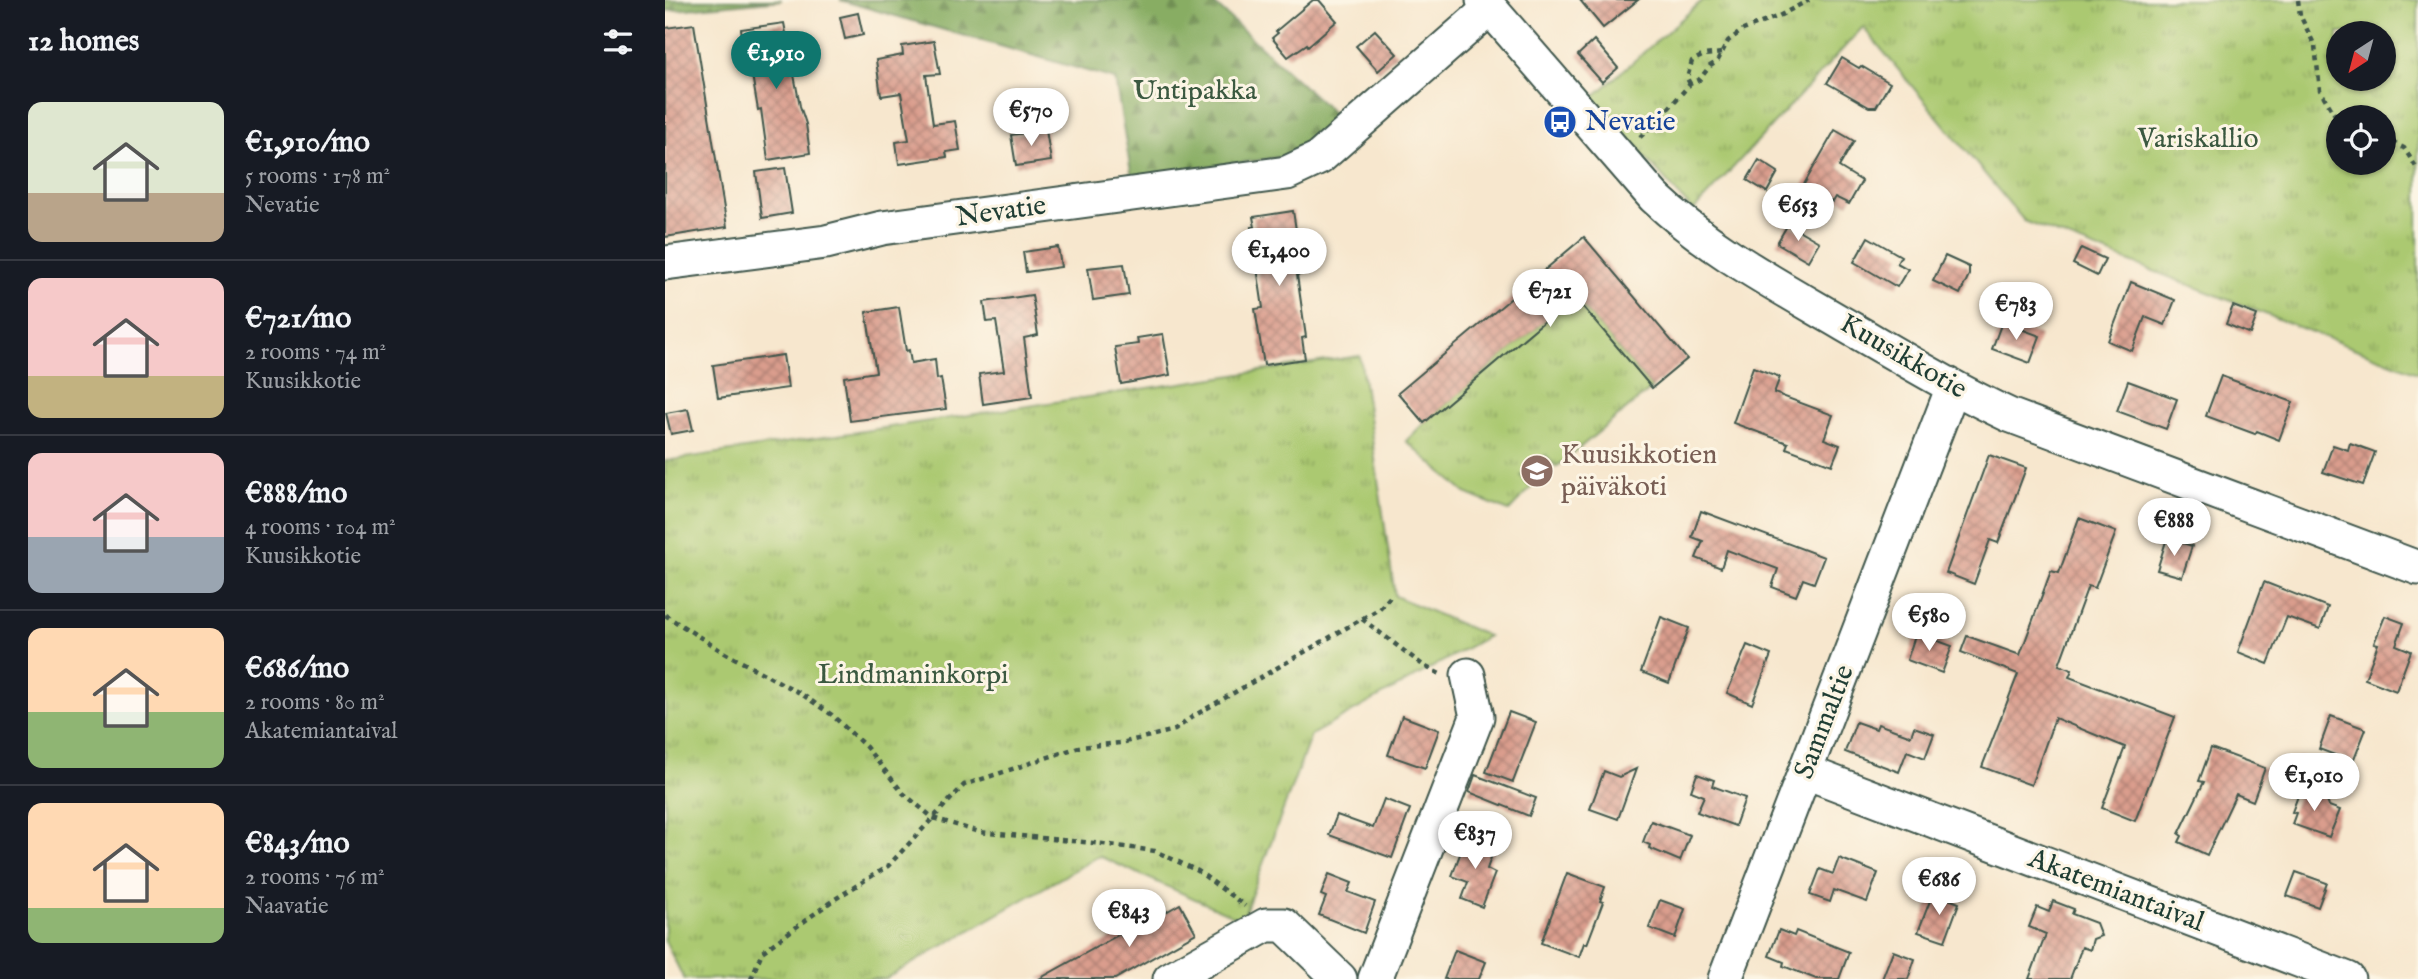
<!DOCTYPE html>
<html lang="en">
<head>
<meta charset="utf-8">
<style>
  :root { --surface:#171b24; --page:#20242c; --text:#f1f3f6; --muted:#9ea1a6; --line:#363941; --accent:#0f766e }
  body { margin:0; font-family:"IM FELL English",serif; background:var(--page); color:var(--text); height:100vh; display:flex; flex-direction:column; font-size:26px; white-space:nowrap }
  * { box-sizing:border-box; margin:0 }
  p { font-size:23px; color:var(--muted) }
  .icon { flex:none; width:38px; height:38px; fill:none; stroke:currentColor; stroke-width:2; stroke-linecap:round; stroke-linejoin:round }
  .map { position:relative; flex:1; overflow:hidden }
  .details { display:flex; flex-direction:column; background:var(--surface); width:665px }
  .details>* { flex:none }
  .needle { width:46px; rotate:216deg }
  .fabs { position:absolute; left:1661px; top:21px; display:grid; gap:14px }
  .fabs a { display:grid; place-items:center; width:70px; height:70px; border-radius:50%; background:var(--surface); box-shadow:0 2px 5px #0004; font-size:35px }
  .price { position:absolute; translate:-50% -60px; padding:0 16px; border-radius:24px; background:#fff; color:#222; font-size:23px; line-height:46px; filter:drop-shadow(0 2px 4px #0008) }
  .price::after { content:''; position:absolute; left:50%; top:42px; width:21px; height:16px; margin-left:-10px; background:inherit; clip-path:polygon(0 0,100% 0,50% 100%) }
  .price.current { background:var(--accent); color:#fff }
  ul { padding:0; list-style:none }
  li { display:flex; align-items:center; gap:21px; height:175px; padding:0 28px }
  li+li { border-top:2px solid var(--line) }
  li span { display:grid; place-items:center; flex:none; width:196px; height:140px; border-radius:14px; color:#555 }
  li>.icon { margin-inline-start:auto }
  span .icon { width:84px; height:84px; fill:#fffc; stroke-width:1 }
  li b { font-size:30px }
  h2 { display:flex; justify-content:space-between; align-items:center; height:84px; padding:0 28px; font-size:30px }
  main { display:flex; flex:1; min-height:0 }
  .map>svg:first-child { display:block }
  .forest { fill:url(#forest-firs); stroke:#54754c; stroke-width:2 }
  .park { fill:url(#park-tufts); stroke:#658352; stroke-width:2; fill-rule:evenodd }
  .building { fill:url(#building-cross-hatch) }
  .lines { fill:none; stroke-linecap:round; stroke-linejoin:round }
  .minor-casing { stroke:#3f564b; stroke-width:37 }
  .path { stroke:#3f564b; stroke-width:4.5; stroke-dasharray:5 5; stroke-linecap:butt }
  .minor { stroke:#fff; stroke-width:33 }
  .labels { text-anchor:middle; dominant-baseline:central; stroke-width:6; stroke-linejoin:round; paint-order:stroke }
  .park-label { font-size:28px; fill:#3b5940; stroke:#fcf5e5 }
  .transit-label { font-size:28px; fill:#164399; stroke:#fcf5e5; text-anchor:start }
  .street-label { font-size:28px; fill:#1f3d34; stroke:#fcf5e5 }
  .education-label { font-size:28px; fill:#785e54; stroke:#fcf5e5; text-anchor:start }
</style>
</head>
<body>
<main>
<section class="details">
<h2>12 homes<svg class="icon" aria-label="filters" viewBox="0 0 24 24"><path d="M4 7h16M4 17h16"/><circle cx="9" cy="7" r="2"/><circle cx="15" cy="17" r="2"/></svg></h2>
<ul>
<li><span style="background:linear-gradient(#dfe7d0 65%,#b9a48a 0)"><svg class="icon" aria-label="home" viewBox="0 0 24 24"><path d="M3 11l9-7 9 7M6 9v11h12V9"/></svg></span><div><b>€1,910/mo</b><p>5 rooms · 178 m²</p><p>Nevatie</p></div></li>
<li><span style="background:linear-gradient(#f6c9c9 70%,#c2b280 0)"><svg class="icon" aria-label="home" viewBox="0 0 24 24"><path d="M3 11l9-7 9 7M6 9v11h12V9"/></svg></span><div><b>€721/mo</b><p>2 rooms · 74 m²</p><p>Kuusikkotie</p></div></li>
<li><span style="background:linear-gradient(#f6c9c9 60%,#9aa5b1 0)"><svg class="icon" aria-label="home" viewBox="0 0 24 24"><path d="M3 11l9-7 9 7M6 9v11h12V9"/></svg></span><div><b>€888/mo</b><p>4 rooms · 104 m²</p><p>Kuusikkotie</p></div></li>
<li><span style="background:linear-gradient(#ffd9b3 60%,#8fb573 0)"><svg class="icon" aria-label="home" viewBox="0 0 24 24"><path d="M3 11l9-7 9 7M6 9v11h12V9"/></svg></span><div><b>€686/mo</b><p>2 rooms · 80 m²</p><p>Akatemiantaival</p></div></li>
<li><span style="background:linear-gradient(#ffd9b3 75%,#8fb573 0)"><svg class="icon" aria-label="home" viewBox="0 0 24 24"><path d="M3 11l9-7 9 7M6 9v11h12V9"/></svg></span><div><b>€843/mo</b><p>2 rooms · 76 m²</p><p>Naavatie</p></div></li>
</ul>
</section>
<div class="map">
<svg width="1753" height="979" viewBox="0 0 1753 979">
  <defs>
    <pattern id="forest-firs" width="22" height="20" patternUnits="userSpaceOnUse" patternTransform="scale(1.75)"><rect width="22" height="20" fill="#88ad63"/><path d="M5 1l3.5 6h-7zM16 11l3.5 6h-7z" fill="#6f8e52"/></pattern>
    <pattern id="park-tufts" width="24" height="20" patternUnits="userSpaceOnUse" patternTransform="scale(1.75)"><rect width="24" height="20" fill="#abc971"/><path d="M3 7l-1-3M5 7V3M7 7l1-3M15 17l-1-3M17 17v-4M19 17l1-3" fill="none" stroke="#8ba45e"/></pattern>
    <pattern id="building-cross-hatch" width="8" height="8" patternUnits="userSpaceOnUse" patternTransform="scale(1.75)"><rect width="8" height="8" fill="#da9d8d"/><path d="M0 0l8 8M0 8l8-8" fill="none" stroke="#b08174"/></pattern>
  </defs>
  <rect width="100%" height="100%" fill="#fcf5e5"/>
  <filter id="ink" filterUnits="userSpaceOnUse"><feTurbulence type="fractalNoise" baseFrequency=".0143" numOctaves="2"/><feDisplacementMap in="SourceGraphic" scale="14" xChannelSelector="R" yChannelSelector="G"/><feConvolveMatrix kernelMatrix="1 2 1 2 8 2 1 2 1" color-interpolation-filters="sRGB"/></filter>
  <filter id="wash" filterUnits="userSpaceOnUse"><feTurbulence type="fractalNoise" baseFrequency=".00686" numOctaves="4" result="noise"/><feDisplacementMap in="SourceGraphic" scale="28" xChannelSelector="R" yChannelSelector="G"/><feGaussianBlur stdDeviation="1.57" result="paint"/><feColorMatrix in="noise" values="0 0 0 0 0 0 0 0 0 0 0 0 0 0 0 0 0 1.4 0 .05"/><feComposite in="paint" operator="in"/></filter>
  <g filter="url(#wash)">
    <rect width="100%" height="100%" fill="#f7e7ce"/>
    <!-- forest -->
    <g class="forest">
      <path d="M0,0H117L0,11Z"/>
      <path d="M175,0H545L678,122L638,154L467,178L450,79Z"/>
    </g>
    <!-- park -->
    <g class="park">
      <path d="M1038,0H1753V373L1359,221L1198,27L1028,211L927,98ZM1673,33H1718V79H1673ZM1673,117H1718V163H1673Z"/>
      <path d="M909,296L987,388L891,467L881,455L856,476L866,488L844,511L800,493L741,441L759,423Z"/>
      <path d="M695,356L730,596L823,636L646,735L577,920L434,856L220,979H19L0,941V461Z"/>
    </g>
    <g id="blocks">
      <!-- building -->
      <g class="building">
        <path d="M648,0H654L672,21L643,46L642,44L623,57L607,38L613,33L611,31Z"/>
        <path d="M915,0H973L938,28Z"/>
        <path d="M193,13L198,35L180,39L175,17Z"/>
        <path d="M119,23L135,106L141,124L145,153L103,160L96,109L93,110L84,57H81L76,29Z"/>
        <path d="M29,24L62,227L0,237V28Z"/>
        <path d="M710,30L732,54L713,71L691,46Z"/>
        <path d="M929,40L953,68L937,82L913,55Z"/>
        <path d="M269,41L275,74L261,75L268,124L290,121L295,150L281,152L282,157L234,164L231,142L244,140L236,93L216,96L211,60L238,55L237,46Z"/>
        <path d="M1177,58L1194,68L1196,66L1225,83L1211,107H1204L1162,83Z"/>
        <path d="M381,130L386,161L351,166L346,135Z"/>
        <path d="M1170,130L1189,141L1174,167L1197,181L1184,204L1170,197L1167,202L1138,186Z"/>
        <path d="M1094,160L1113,172L1102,192L1082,180Z"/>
        <path d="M120,168L127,213L97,218L91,172Z"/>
        <path d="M628,211L638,274L632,275L641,337L637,338L640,359L599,365L590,309L598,308L586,227H590L588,217Z"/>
        <path d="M1123,224L1154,242L1143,261L1112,243Z"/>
        <path d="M919,237L1022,359L987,388L909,296L759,423L733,393Z"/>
        <path d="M1203,237L1236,256L1232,263L1243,269L1232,287L1189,262Z"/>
        <path d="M393,247L396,267L361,272L358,252Z"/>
        <path d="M1416,248L1440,259L1432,276L1408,264Z"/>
        <path d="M1280,256L1304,267V275L1295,294L1268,281Z"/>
        <path d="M459,264L464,295L428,300L423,268Z"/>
        <path d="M1466,282L1510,300L1500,325L1480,317L1467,351L1443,341Z"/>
        <path d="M367,295L373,335L359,338L367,397L318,404L314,374L339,371L331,321L322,322L319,302Z"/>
        <path d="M1568,306L1592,315L1585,334L1561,324Z"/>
        <path d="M234,307L241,351L244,350L246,363L270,359L272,379L276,378L281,409L185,421L179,377L211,372L201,312Z"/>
        <path d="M1337,322L1375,336L1365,363L1327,349Z"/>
        <path d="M498,334L505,375L456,384L450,347L473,344L472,338Z"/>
        <path d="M118,355L123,388L53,398L48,365Z"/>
        <path d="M1088,367L1115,377L1109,393L1168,415L1159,439L1175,445L1167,465L1121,448L1123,443L1068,423Z"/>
        <path d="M1556,376L1628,402L1614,440L1592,431L1590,434L1541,416Z"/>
        <path d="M1463,381L1512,399L1501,429L1452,411Z"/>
        <path d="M23,409L28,430L6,434L1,413Z"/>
        <path d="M1685,443L1710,452L1698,485L1658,472L1668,445L1683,450Z"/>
        <path d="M1324,455L1361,468L1333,543L1325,540L1309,584L1281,573Z"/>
        <path d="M1036,511L1159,557L1149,583L1138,579L1131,596L1107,587L1113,569L1062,550L1056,568L1031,558L1038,541L1027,537Z"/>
        <path d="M1414,518L1451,532L1430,588L1423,586L1394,665L1407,670L1404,677L1510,717L1470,821L1437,808L1460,747L1390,718L1366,785L1317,767L1353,674L1296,652L1302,636L1355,655L1386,571L1394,573Z"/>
        <path d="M1502,538L1527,546L1517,577L1492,570Z"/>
        <path d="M1599,582L1663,607L1655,629L1622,617L1603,664L1573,652Z"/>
        <path d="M1720,616L1739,623L1731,645L1746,651L1731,691L1700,679L1713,644L1709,643Z"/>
        <path d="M996,617L1024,628L1004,683L976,672Z"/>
        <path d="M1251,633L1287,646L1277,673L1242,660Z"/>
        <path d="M1082,645L1106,655L1087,704L1062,693Z"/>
        <path d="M844,712L871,722L848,782L821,772Z"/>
        <path d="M737,716L774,730L760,768L723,755Z"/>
        <path d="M1666,716L1701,729L1688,762L1654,749Z"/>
        <path d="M1191,722L1211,729L1213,724L1246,736L1249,727L1269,734L1260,758L1242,751L1234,772L1180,752Z"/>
        <path d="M1546,748L1600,768L1588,801L1571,794L1542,855L1514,842L1517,836L1514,834L1539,782L1534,781Z"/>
        <path d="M1634,757L1652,763L1644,786L1626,780Z"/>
        <path d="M971,769L953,819L925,809L939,771L954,777Z"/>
        <path d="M1032,774L1049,780L1047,786L1080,798L1070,826L1032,812L1039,796L1026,791Z"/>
        <path d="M810,775L871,798L864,816L804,792Z"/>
        <path d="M1636,788L1660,797L1664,806L1675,810L1664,837L1627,824L1631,813L1627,812Z"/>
        <path d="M719,799L745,809L727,858L664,835L672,815L708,828Z"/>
        <path d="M986,821L1025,835L1015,861L984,848L985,845L978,842Z"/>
        <path d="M801,838L829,849L822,869L830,873L817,907L797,899L803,882L787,876Z"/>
        <path d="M1174,858L1213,873L1202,902L1169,890L1165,902L1145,895L1155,869L1168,874Z"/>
        <path d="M1631,872L1662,883L1653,907L1622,896Z"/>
        <path d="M902,873L940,887L935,901L938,902L922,944L919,943L914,957L876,943Z"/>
        <path d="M664,874L687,883L683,892L710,902L699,933L654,915L661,897L656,895Z"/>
        <path d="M1268,893L1294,903L1280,941L1253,932Z"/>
        <path d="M995,900L1020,909L1010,938L984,928Z"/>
        <path d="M1388,901L1409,909L1407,914L1431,923L1436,936L1428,939L1425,950L1417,947L1405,979H1364L1381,934L1364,927L1372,907L1384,912Z"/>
        <path d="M515,904L531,933L450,979H374L455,934L457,937Z"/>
        <path d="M1114,930L1129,936L1131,931L1184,952L1174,979H1151L1118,966L1119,962L1104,956Z"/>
        <path d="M790,950L821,962L814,979H779Z"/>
        <path d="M1228,951L1250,959L1243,979H1217Z"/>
      </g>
    </g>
  </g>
  <g filter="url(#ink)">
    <use href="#blocks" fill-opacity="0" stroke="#3f564b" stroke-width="2"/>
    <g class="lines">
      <defs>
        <g id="minor">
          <path d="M818,0L989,197C1045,250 1114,286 1180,325C1234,356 1288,389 1344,415L1753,568"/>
          <path d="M0,263L161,242L217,228L622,173L654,158L824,9"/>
          <path d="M1141,772L1683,979"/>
          <path d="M505,979L601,925H619L675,979"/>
          <path d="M710,979L812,717L803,675"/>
          <path d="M1060,979L1288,387"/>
        </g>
      </defs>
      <!-- minor casing -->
      <use href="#minor" class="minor-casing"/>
      <!-- path -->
      <g class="path">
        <path d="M1633,0L1635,15L1650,46L1655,90L1673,120"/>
        <path d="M1025,84L1022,78L1027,61L1039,55L1057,53"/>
        <path d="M975,137L994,119L1025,84L1034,80L1045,66L1052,62L1063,41L1078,30L1114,16L1144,0"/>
        <path d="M1718,138L1739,148L1753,170"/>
        <path d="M0,615L58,652L135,693L167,715L201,747L238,793L268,818L314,832L438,844L490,851L533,871L580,906"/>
        <path d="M697,619L759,666L775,674"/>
        <path d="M86,979L97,952L167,901L223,866L299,785L414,747L456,743L510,730L527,717L714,609L726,596"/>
      </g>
      <!-- minor -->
      <use href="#minor" class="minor"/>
    </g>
  </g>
  <!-- icons -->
  <defs>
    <symbol id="bus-disc" viewBox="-11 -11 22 22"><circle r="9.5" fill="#1a4fb4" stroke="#fcf5e5"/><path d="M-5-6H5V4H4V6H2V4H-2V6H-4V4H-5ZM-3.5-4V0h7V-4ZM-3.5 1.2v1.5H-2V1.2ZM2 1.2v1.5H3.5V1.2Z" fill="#fff"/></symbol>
    <symbol id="school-disc" viewBox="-11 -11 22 22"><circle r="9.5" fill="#8d6e63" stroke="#fcf5e5"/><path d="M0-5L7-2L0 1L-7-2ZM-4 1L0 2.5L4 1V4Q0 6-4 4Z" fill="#fff"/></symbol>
  </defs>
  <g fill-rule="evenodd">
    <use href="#bus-disc" x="876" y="103" width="38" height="38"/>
    <use href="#school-disc" x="853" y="452" width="38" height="38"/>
  </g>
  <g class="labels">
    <!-- park labels -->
    <g class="park-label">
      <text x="530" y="91">Untipakka</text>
      <text x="1533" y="139">Variskallio</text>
      <text x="248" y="675">Lindmaninkorpi</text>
    </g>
    <!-- transit labels -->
    <g class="transit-label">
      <text x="920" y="122">Nevatie</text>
    </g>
    <!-- street labels -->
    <g class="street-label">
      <text transform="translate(336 212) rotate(-8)">Nevatie</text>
      <text transform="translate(1238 357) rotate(30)">Kuusikkotie</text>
      <text transform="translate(1160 722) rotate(-69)">Sammaltie</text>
      <text transform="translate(1451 891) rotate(21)">Akatemiantaival</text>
    </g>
    <!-- education labels -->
    <g class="education-label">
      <text x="896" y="455">Kuusikkotien<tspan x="896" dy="32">päiväkoti</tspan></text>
    </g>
  </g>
</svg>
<div class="fabs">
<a><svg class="needle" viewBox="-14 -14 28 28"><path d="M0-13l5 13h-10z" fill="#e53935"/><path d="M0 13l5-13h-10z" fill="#9ea1a6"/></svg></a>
<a><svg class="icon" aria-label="locate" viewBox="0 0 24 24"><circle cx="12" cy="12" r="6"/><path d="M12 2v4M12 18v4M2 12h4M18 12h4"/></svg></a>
</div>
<b class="price current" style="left:111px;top:91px">€1,910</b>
<b class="price" style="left:366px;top:148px">€570</b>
<b class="price" style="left:1133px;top:243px">€653</b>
<b class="price" style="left:614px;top:288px">€1,400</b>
<b class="price" style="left:885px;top:329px">€721</b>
<b class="price" style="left:1351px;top:342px">€783</b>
<b class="price" style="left:1509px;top:558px">€888</b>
<b class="price" style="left:1264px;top:653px">€580</b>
<b class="price" style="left:1649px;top:813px">€1,010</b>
<b class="price" style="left:810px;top:871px">€837</b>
<b class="price" style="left:1274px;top:917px">€686</b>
<b class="price" style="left:464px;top:949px">€843</b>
</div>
</main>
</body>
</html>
